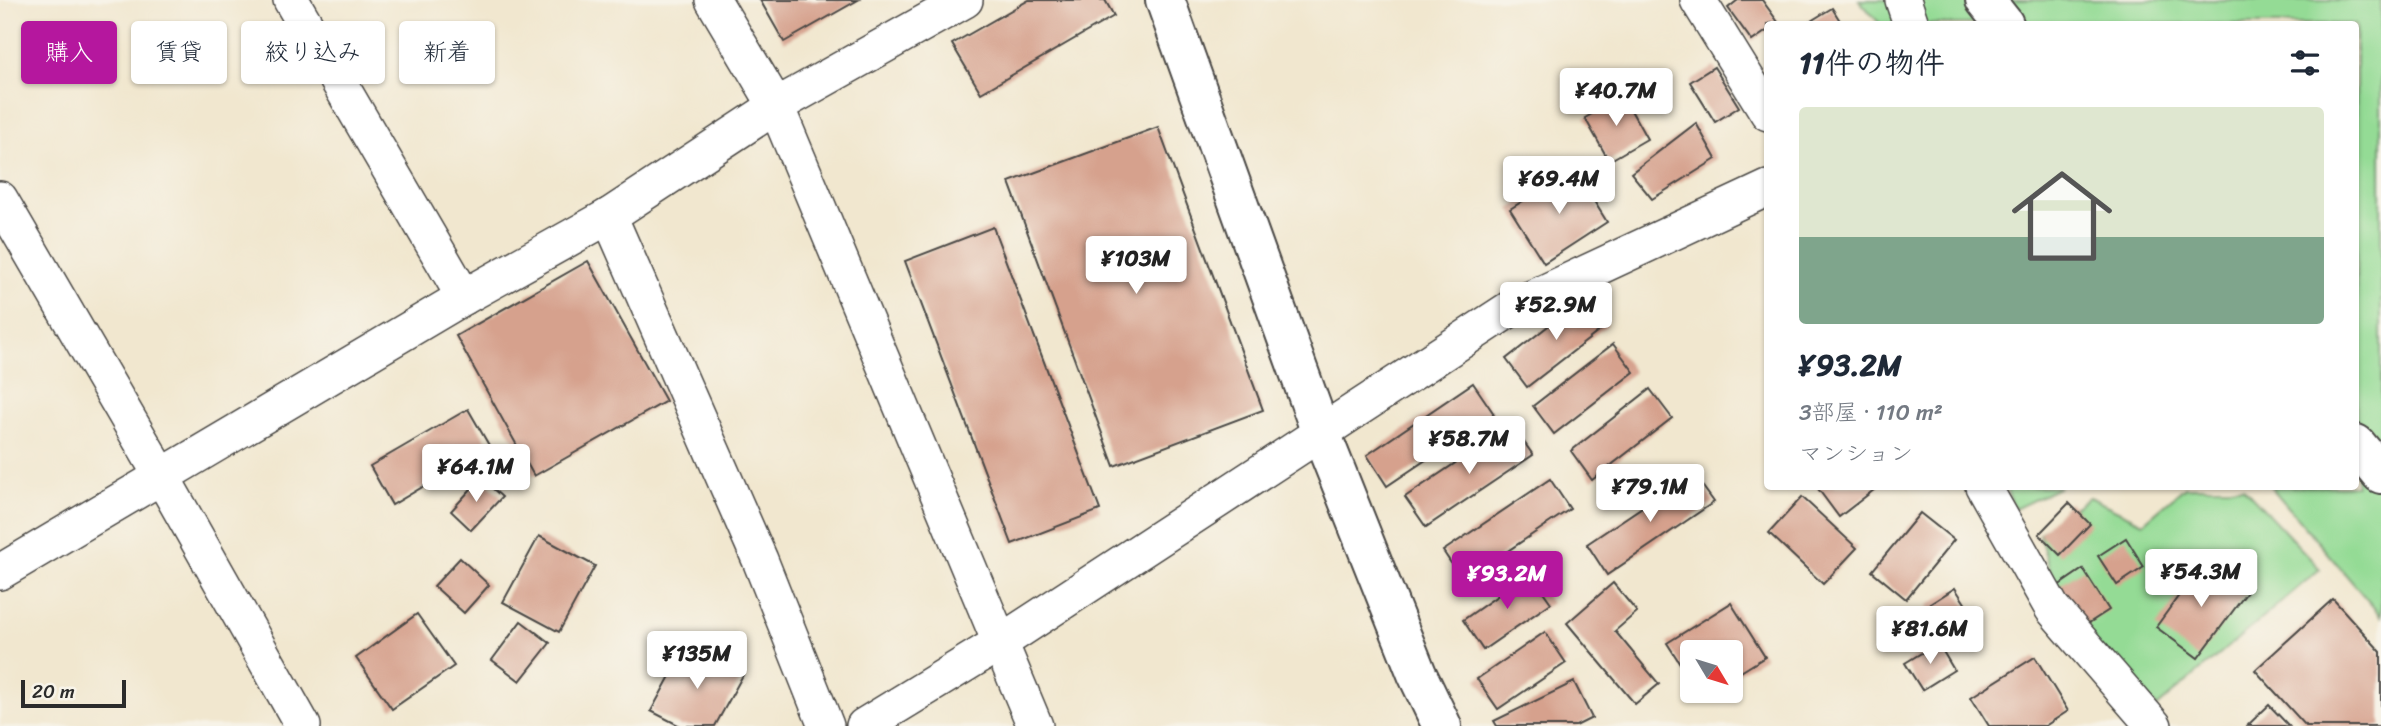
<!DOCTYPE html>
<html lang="ja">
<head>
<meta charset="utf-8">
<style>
  :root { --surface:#fff; --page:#f6f6f7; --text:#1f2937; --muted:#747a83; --accent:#b5179e }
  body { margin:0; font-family:Sriracha,"Klee One",sans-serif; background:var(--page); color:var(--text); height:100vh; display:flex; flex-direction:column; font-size:26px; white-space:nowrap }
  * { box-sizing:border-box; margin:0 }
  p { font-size:23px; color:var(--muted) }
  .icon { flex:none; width:38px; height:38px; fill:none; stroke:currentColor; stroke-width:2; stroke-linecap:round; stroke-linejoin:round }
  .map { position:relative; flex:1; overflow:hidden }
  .details { position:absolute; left:1764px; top:21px; width:595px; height:469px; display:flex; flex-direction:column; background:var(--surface); border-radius:7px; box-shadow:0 2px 5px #0004 }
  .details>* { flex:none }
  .banner { position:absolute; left:21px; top:21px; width:665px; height:63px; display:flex; gap:14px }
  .needle { width:46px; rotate:128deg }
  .tools { position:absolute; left:1680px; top:640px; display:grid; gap:14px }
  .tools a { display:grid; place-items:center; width:63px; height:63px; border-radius:7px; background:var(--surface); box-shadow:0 2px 5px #0004; font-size:35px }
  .scale { position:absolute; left:21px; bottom:18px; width:105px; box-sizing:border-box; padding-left:7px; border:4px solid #2b2b2b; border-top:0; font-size:19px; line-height:24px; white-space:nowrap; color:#2b2b2b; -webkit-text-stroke:5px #f7f3e8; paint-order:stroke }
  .price { position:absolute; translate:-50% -60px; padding:0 16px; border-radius:7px; background:#fff; color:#222; font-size:23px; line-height:46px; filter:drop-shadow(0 2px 4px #0008) }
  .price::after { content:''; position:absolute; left:50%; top:42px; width:21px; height:16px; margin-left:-10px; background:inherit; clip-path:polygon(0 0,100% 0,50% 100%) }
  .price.on { background:var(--accent); color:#fff }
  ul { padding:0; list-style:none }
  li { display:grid; align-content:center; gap:14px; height:371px; padding:0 35px }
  li span { display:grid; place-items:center; height:217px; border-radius:7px; color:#555 }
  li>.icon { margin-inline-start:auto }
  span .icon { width:126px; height:126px; fill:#fffc; stroke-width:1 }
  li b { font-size:30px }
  h2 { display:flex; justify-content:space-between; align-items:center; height:84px; padding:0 35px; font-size:30px }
  .chip { padding:0 24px; border-radius:7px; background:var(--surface); box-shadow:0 2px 5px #0004; font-size:24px; line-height:63px }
  .chip.on { background:var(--accent); color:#fff }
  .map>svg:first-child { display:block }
  .green { fill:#94db95; stroke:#608360; stroke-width:2 }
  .building { fill:#d6a18d }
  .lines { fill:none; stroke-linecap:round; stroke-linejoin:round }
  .minor-casing { stroke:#494744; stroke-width:38 }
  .tertiary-casing { stroke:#494744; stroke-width:42 }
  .secondary-casing { stroke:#494744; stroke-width:42 }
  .minor { stroke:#fff; stroke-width:35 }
  .tertiary { stroke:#fff; stroke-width:38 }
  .secondary { stroke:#fff; stroke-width:38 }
</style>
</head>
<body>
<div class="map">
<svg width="2381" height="726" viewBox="0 0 2381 726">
  <rect width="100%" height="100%" fill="#f7f3e8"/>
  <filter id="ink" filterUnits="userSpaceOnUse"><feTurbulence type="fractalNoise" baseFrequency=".0143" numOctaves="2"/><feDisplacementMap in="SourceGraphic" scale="14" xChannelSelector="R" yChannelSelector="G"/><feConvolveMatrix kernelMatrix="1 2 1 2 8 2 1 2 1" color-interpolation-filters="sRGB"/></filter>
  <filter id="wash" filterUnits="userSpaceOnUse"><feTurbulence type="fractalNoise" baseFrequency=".00686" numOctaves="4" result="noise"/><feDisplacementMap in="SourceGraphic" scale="28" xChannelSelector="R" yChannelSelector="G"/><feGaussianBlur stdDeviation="1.57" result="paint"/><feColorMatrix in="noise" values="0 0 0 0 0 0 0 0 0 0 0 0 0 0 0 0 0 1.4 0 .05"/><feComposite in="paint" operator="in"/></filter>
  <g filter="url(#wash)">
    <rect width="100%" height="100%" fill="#f1e7cf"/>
    <!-- green -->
    <g class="green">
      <path d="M1859,0H2381V616L2271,487L2356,486V24H1880Z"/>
      <path d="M2005,487H2060L2015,509Z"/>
      <path d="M2185,487H2243L2320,569L2157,707L2067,625L2039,534L2089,497L2143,523Z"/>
    </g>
    <g id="blocks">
      <!-- building -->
      <g class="building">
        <path d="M760,0H858L784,42Z"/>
        <path d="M1029,0H1105L1114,16L981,93L952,44Z"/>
        <path d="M1738,0H1762L1778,22L1768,24V30L1752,41L1728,8Z"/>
        <path d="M1832,8L1842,24H1806Z"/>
        <path d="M1714,67L1739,107L1715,122L1690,82Z"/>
        <path d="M1623,96L1647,139L1609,161L1585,118Z"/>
        <path d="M1696,123L1716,159L1652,199L1631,173Z"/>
        <path d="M1158,127L1263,410L1114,466L1009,182Z"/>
        <path d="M1574,169L1607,222L1544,263L1510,209Z"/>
        <path d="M993,227L1100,510L1012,544L905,261Z"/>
        <path d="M588,261L666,401L534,476L456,336Z"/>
        <path d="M1585,297L1607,325L1527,387L1506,359Z"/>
        <path d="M1613,344L1634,372L1554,434L1533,406Z"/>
        <path d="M1473,383L1494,414L1387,486L1367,455Z"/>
        <path d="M1650,389L1672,418L1592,480L1571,451Z"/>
        <path d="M468,409L490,447L392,505L370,466Z"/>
        <path d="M1512,425L1533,455L1426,527L1405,497Z"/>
        <path d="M1693,473L1714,502L1607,575L1587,544Z"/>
        <path d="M481,478L502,497L471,530L451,511Z"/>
        <path d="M1550,479L1570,509L1463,581L1443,551Z"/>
        <path d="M1816,486H1879L1839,517Z"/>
        <path d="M1802,497L1857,548L1823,584L1769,533Z"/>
        <path d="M2069,503L2090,524L2060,555L2039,534Z"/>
        <path d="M1920,513L1954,540L1906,599L1872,571Z"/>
        <path d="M539,536L595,566L559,632L503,602Z"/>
        <path d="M2126,538L2144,567L2117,585L2098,556Z"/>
        <path d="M460,558L489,585L464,613L434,586Z"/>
        <path d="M2204,561L2247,592L2198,658L2156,627Z"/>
        <path d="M2083,569L2109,610L2081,628L2055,588Z"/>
        <path d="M1530,573L1551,603L1483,650L1463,620Z"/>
        <path d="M1613,583L1637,612L1615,631L1659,684L1635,704L1567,623Z"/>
        <path d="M1955,588L1981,628L1953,646L1927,606Z"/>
        <path d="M2333,599L2381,652V726H2306L2255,670Z"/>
        <path d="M1731,603L1765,657L1731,678V653H1692V682L1667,643Z"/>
        <path d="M417,614L454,666L392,709L356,658Z"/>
        <path d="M521,621L550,643L520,681L492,660Z"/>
        <path d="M1545,632L1566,663L1498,709L1477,679Z"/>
        <path d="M1938,643L1954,670L1922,690L1905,663Z"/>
        <path d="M687,645L743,675L715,726H680L651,711Z"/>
        <path d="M2035,657L2068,711L2045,726H1989L1971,697Z"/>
        <path d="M1574,682L1592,718L1576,726H1497L1494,721Z"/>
        <path d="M2269,705L2289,726H2247Z"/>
      </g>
    </g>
  </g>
  <g filter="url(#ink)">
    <use href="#blocks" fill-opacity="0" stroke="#494744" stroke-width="2"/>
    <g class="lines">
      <defs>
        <g id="minor">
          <path d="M291,0L464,297"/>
          <path d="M713,0L776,106L1035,726"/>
          <path d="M1698,0L1768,113"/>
          <path d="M1903,0L1911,24"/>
          <path d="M0,199L162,477L303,726"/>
          <path d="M609,216L760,560L826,726"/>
          <path d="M1983,486L2052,608L2154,726"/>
          <path d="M0,572L464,297L609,216L776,106L965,0"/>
          <path d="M864,726L1001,642L1513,307L1768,188"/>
        </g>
        <path id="tertiary" d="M1165,0L1321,433L1417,674L1442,726"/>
        <g id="secondary">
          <path d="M1985,0L2004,24"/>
          <path d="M2356,444L2381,474"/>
        </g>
      </defs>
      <!-- minor casing -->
      <use href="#minor" class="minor-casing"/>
      <!-- tertiary casing -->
      <use href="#tertiary" class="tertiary-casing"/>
      <!-- secondary casing -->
      <use href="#secondary" class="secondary-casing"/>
      <!-- minor -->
      <use href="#minor" class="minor"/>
      <!-- tertiary -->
      <use href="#tertiary" class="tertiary"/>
      <!-- secondary -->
      <use href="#secondary" class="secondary"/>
    </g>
  </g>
</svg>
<div class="tools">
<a><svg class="needle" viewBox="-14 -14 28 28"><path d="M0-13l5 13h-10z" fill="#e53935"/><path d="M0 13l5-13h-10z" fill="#747a83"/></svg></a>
</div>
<div class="scale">20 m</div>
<b class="price" style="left:1616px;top:128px">¥40.7M</b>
<b class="price" style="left:1559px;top:216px">¥69.4M</b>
<b class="price" style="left:1136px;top:296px">¥103M</b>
<b class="price" style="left:1556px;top:342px">¥52.9M</b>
<b class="price" style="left:1469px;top:476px">¥58.7M</b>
<b class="price" style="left:476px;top:504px">¥64.1M</b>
<b class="price" style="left:1650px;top:524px">¥79.1M</b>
<b class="price" style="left:2201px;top:609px">¥54.3M</b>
<b class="price on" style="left:1507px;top:611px">¥93.2M</b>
<b class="price" style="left:1930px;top:666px">¥81.6M</b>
<b class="price" style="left:697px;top:691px">¥135M</b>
<div class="banner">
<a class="chip on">購入</a>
<a class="chip">賃貸</a>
<a class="chip">絞り込み</a>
<a class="chip">新着</a>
</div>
<section class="details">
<h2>11件の物件<svg class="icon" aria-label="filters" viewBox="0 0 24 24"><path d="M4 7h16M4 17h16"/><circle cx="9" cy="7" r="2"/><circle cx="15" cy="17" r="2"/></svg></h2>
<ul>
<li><span style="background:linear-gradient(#dfe7d0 60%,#7fa58c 0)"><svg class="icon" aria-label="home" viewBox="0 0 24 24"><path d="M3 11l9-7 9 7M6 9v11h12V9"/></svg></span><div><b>¥93.2M</b><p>3部屋 · 110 m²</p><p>マンション</p></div></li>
</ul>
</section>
</div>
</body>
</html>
